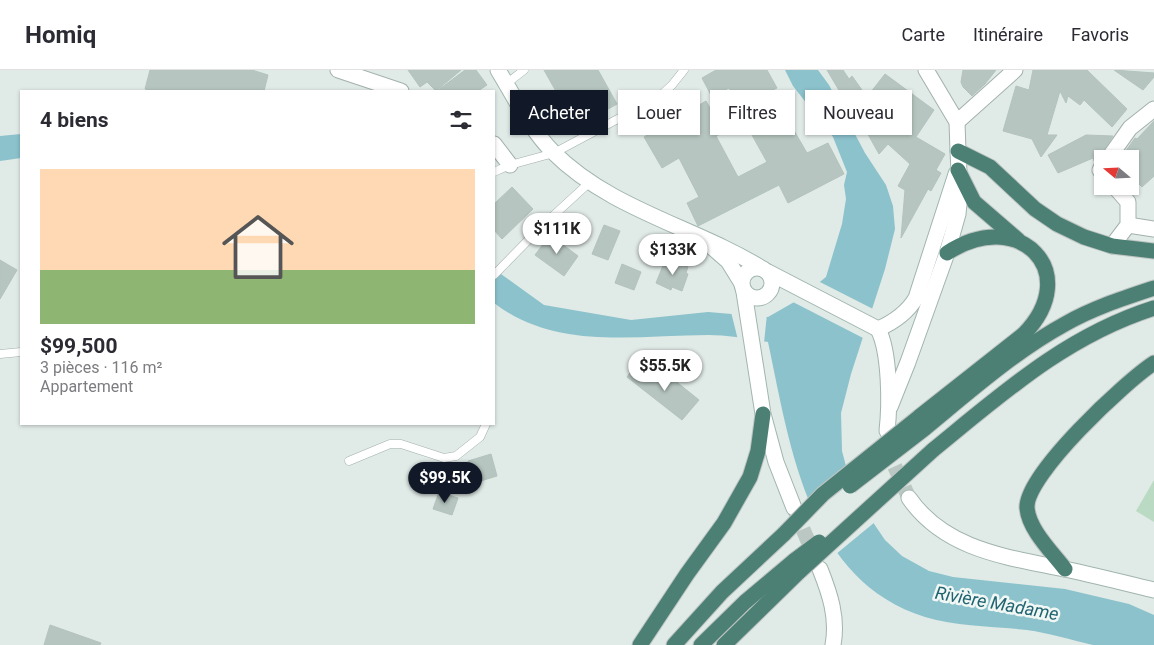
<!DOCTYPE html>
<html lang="fr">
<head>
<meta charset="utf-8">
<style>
  :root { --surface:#fff; --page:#f2f2f3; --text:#2b2b33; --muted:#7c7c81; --line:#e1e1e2; --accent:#111827 }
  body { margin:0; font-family:Roboto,sans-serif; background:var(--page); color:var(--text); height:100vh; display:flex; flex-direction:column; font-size:19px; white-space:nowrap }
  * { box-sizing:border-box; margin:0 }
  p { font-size:16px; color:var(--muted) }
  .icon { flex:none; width:28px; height:28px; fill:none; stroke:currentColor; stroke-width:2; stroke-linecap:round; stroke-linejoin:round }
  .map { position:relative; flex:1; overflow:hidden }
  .panel { position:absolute; left:20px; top:20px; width:475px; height:335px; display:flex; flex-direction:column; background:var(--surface); border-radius:0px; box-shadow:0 1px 4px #0004 }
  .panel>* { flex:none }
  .top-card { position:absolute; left:510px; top:20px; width:475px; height:45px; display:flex; gap:10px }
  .needle { width:32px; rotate:289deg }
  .buttons { position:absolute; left:1094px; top:80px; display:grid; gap:10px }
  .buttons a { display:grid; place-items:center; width:45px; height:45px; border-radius:0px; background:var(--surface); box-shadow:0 1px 4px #0004; font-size:25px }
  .price { position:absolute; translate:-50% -42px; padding:0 11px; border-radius:18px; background:#fff; color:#222; font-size:16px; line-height:32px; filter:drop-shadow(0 1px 2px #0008) }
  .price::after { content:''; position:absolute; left:50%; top:30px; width:15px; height:11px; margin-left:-8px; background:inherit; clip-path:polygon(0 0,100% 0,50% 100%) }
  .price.active { background:var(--accent); color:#fff }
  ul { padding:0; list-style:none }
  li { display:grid; align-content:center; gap:10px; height:265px; padding:0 20px }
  li span { display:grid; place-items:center; height:155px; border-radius:0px; color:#555 }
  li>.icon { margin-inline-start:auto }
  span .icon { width:90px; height:90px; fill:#fffc; stroke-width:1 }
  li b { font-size:21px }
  h2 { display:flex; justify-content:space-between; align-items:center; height:60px; padding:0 20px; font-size:21px }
  .pill { padding:0 18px; border-radius:0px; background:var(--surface); box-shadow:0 1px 4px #0004; font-size:18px; line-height:45px }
  .pill.active { background:var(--accent); color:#fff }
  header { display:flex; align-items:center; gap:30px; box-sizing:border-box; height:70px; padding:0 25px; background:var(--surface); border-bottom:1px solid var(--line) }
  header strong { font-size:24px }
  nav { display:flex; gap:28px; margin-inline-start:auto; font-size:18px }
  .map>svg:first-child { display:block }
  .green { fill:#badac3 }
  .water { fill:#8bc2cc }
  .pier { fill:#e0eae6 }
  .building { fill:#b6c5bf; stroke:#b3c3bd }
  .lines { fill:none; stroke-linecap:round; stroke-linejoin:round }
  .secondary-tunnel { stroke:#bac7c2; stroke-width:15; stroke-dasharray:15 8; stroke-linecap:butt }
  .service-casing { stroke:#a3b1ad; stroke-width:9 }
  .minor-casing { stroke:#a3b1ad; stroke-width:17 }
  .secondary-casing { stroke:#a0b5ae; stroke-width:17 }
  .trunk-casing { stroke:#bdc4c2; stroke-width:17 }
  .service { stroke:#fff; stroke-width:8 }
  .minor { stroke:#fff; stroke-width:15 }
  .secondary { stroke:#fff; stroke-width:15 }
  .trunk { stroke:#4c8074; stroke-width:15 }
  .trunk-bridge-casing { stroke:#bdc4c2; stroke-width:17; stroke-linecap:butt }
  .trunk-bridge { stroke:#4c8074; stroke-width:15 }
  .labels { text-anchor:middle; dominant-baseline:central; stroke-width:5; stroke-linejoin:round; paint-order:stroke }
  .water-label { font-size:18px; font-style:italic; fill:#206471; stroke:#f1f7f4 }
</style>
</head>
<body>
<header>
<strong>Homiq</strong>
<nav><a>Carte</a><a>Itinéraire</a><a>Favoris</a></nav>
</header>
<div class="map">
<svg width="1154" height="575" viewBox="0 0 1154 575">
  <rect width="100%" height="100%" fill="#e0eae6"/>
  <!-- green -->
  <path class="green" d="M1154,410V452L1136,441Z"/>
  <!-- water -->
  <g class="water">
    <path d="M785,0H818L829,15L865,83L886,115L893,136L895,159L885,199L851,304L841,343L842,381L851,415L868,445L885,470L902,486L929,501L953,507L1065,519L1129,534L1154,545V575C1135,575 1112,575 1093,575C1071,570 1049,563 1027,560C992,556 958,557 925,547C807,510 790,375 768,272C748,269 728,265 708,265C635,265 557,281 494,233V199L544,235L631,250L708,242L768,247L796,231L826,207L842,154L846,129L844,115L847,102L833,67L793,16Z"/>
    <path d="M21,64V88L0,91V66Z"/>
  </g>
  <!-- pier -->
  <g class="pier">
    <path d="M818,211L875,240L865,269L791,231Z"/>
    <path d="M731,242L767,244L764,273L738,270Z"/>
    <path d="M848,396L853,414L875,452L835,485L816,455L805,431Z"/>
  </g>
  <!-- building -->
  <g class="building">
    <path d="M150,0H252L268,5L264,21H154L145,19Z"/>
    <path d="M408,0H461L436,21L427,12L420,17Z"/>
    <path d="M465,0H476L487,15L478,21H437Z"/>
    <path d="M544,0H598L617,34L576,57Z"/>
    <path d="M716,0H767L777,18L771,21L807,83L828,73L844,104L788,133L779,115L698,156L687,133L699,127L679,88L662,98L644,67L706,31L724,62L716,66L738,107L767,92L743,49L746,48L729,18L712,27L702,8Z"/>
    <path d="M827,0H843L849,9L852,6L867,27L885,4L934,40L916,67L945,84L936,100L941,103L931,121L928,119L901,168L905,120L898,116L910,94L888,74L879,84L865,59L863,61Z"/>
    <path d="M963,0H996L985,14L972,26L963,17L961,12Z"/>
    <path d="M1033,0H1087L1127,39L1112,57L1084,30L1080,35L1068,26L1066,33L1060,21L1047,65H1057L1041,87L1032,69L1003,61L1016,16L1029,20Z"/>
    <path d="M1114,0L1154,3V7L1143,20Z"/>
    <path d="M1154,51V106L1142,117L1130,105V89H1120L1135,68L1137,69Z"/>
    <path d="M1086,65L1113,66L1099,87L1094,91L1093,88L1058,103L1048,85Z"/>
    <path d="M512,117L533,139L502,169L494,160V134Z"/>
    <path d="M604,155L620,161L608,190L592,184Z"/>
    <path d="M550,165L578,186L564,206L535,185Z"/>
    <path d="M669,189L688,197L686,203L688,204L682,221L672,217L671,220L656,213L664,193L666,194Z"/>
    <path d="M0,190L17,200L0,229Z"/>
    <path d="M622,194L641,202L634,220L615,213Z"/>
    <path d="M635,296L657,311L661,306L665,309L668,305L699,330L682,350L627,307Z"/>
    <path d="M491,384L497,406L461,417L456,399L469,395L468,391Z"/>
    <path d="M439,422L458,428L452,445L433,439Z"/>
    <path d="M50,555L101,573L100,575H44Z"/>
  </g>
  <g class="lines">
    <!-- secondary-tunnel -->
    <g class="secondary-tunnel">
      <path d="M890,374L894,395L909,428"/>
      <path d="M794,438L816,490"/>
    </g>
    <defs>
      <g id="service">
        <path d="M506,14L524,0"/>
        <path d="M494,102L510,95L554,83L659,27L672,15L684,0"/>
        <path d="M494,205L542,156L590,112"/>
        <path d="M0,284L21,282"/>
        <path d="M349,391L390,374H401L444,388L456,386L480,367L486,354"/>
      </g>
      <g id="minor">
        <path d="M338,0L401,21"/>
        <path d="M926,0L957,52L958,81"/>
        <path d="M957,52L1015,0"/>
        <path d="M494,74L510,95"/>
        <path d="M1108,89L1130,58L1154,39"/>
        <path d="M1102,96L1100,100L1102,103"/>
        <path d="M1128,155L1154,159"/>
        <path d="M1112,176L1128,155V132L1114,116"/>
      </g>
      <g id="secondary">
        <path d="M498,0C515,28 530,59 553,82C611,140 695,157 763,199"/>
        <path d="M713,178L728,191L741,212"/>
        <circle cx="757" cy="213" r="15"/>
        <path d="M768,202L878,259"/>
        <path d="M744,222L763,344L776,392L794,438"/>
        <path d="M878,259C894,252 907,243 916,228L956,104"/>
        <path d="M878,259C890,282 890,335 887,361"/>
        <path d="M890,337L908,292L947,183L958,144L960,123L958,81"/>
        <path d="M909,428C945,480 1007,487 1064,499C1094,505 1124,513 1154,520"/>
        <path d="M820,499C830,524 838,548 833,575"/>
      </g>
      <g id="trunk">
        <path d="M958,81L990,97L1035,139L1057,154L1084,167L1112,176L1154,181"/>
        <path d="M958,100L974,132L1018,170"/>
        <path d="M919,347L1024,264C1084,202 1019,136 947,183"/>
        <path d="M924,359C969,322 1014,282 1065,254C1093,238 1124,228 1154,218"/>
        <path d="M933,380C1003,323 1066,266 1154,238"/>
        <path d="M1065,499C1052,482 1029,460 1027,438C1025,405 1126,311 1154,293"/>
        <path d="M640,575L687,504L724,453L750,407L758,381L763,344"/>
        <path d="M674,575L722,522L784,464"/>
        <path d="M701,575L745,532L795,490"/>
        <path d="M724,575L800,501"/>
      </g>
    </defs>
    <!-- service casing -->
    <use href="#service" class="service-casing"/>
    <!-- minor casing -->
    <use href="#minor" class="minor-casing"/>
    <!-- secondary casing -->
    <use href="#secondary" class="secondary-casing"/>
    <!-- trunk casing -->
    <use href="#trunk" class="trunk-casing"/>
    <!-- service -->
    <use href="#service" class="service"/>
    <!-- minor -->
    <use href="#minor" class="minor"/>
    <!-- secondary -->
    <use href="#secondary" class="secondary"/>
    <!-- trunk -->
    <use href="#trunk" class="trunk"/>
    <defs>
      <g id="trunk-bridge">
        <path d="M850,416L924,359"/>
        <path d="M784,464L823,424L919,347"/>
        <path d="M795,490L819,472"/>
        <path d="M800,501L933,380"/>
      </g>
    </defs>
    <!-- trunk-bridge casing -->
    <use href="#trunk-bridge" class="trunk-bridge-casing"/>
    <!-- trunk-bridge -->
    <use href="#trunk-bridge" class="trunk-bridge"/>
  </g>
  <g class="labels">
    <!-- water labels -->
    <g class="water-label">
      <text transform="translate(997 533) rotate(10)">Rivière Madame</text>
    </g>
  </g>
</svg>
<div class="buttons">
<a><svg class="needle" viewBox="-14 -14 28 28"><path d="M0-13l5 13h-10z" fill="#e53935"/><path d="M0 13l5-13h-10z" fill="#7c7c81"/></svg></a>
</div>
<b class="price" style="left:557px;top:185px">$111K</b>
<b class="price" style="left:673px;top:206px">$133K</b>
<b class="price" style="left:665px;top:322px">$55.5K</b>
<b class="price active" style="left:445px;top:434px">$99.5K</b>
<div class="top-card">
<a class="pill active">Acheter</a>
<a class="pill">Louer</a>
<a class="pill">Filtres</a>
<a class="pill">Nouveau</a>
</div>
<section class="panel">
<h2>4 biens<svg class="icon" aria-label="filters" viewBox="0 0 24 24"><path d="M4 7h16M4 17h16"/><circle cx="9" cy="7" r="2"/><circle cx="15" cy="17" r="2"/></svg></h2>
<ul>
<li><span style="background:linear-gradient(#ffd9b3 65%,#8fb573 0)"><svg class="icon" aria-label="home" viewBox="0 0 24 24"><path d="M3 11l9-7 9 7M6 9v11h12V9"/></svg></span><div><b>$99,500</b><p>3 pièces · 116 m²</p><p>Appartement</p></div></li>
</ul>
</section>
</div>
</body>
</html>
